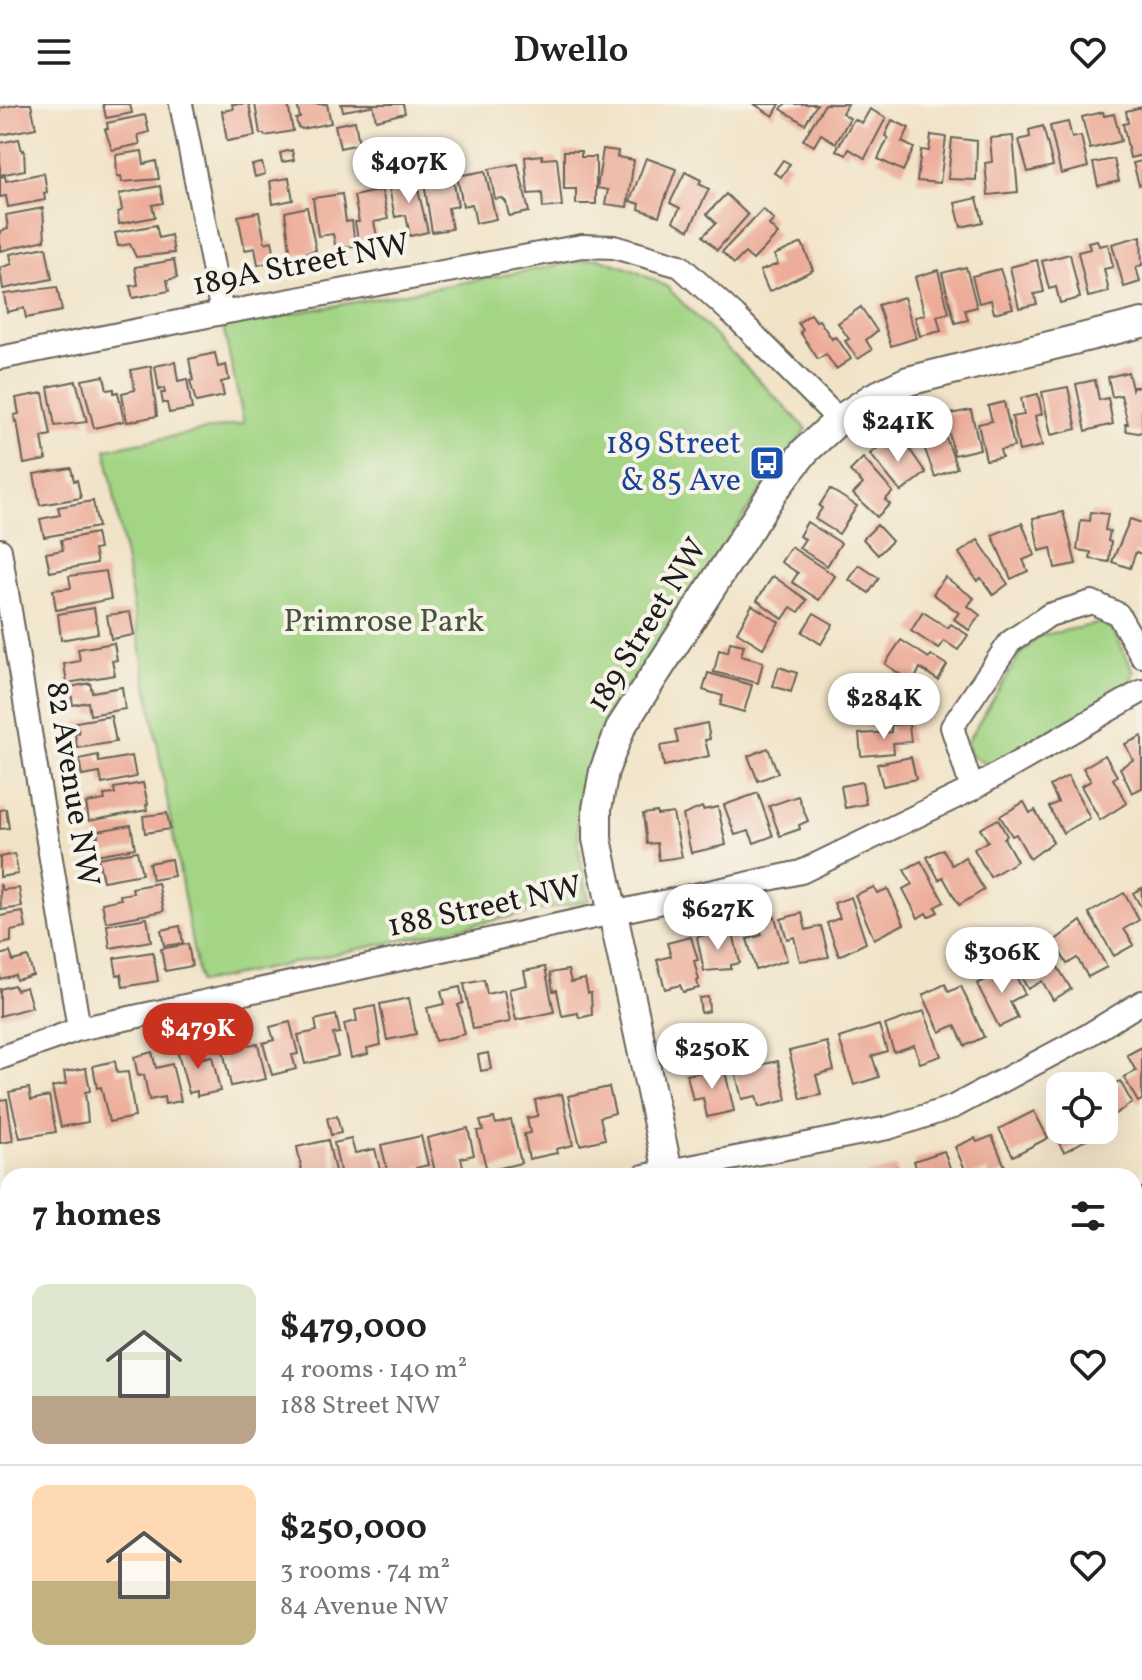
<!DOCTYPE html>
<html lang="en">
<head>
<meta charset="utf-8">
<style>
  :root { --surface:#fff; --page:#f2f2f2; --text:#222; --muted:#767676; --line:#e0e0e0; --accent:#c8321e }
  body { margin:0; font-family:Vollkorn,serif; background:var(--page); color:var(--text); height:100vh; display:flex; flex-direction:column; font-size:30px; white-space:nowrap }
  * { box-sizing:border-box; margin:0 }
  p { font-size:26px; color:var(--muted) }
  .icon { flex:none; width:44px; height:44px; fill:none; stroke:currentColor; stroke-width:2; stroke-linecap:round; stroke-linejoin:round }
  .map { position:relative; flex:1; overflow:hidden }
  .panel { position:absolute; left:0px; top:1064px; width:1142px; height:512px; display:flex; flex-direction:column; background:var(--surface); border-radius:24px 24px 0 0; box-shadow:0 8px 32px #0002 }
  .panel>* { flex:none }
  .buttons { position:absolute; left:1046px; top:968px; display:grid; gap:16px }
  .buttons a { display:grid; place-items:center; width:72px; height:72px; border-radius:16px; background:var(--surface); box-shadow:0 8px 32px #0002; font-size:40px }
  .price { position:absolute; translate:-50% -68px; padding:0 18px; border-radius:28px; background:#fff; color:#222; font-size:26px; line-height:52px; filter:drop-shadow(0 2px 4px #0008) }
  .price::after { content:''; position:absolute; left:50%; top:48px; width:24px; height:18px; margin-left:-12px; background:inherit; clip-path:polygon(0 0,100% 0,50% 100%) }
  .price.selected { background:var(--accent); color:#fff }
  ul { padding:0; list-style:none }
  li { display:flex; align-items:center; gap:24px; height:200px; padding:0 32px }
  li+li { border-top:2px solid var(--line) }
  li span { display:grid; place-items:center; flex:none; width:224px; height:160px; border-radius:16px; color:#555 }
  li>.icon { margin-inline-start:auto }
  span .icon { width:96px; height:96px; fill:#fffc; stroke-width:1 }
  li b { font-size:34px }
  h2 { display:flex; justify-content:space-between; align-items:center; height:96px; padding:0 32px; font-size:34px }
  header { display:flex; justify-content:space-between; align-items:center; height:104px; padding:0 32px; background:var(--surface); font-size:36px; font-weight:600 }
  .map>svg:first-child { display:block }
  .green { fill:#a3d585; stroke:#607850; stroke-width:2 }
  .building { fill:#edac99 }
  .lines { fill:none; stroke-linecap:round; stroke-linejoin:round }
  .minor-casing { stroke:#676258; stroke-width:26 }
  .tertiary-casing { stroke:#676258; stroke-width:32 }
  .minor { stroke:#fff; stroke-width:22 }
  .tertiary { stroke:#fff; stroke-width:28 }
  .labels { text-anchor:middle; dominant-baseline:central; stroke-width:8; stroke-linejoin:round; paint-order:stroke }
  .street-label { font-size:32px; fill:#1c1c1c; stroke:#f7f3e8 }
  .transit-label { font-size:32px; fill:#164399; stroke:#f7f3e8; text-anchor:end }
  .park-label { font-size:32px; fill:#44543c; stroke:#f7f3e8 }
</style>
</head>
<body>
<header><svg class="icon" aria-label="menu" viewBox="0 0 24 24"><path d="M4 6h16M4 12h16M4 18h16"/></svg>Dwello<svg class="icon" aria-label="heart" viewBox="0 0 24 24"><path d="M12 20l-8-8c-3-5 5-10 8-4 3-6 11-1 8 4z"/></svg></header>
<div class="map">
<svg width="1142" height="1576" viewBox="0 0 1142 1576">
  <rect width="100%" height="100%" fill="#f7f3e8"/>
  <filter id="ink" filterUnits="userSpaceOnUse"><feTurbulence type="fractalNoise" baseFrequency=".0125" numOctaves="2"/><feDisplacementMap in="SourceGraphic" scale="16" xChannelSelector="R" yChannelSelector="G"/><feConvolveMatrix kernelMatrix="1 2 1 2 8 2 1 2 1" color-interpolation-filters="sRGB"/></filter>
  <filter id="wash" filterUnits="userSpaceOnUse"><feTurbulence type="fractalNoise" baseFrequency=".006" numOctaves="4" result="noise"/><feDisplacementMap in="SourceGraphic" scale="32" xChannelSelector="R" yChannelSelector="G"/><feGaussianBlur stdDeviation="1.8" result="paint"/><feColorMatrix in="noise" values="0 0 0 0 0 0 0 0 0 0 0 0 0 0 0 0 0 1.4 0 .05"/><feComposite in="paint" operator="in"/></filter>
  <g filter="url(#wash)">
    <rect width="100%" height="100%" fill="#f1e3c7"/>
    <!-- green -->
    <g class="green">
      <path d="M598,154L633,166L666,182L807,325C767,376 731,431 694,485C656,541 600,616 583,681C572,720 580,757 589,796L199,879L106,345L244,319L223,222Z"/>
      <path d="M1101,519L1114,528L1134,568L1125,588L989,662L970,651L967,638L1019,552L1039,532Z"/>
      <path d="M0,1156L8,1197V1236L0,1242Z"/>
      <path d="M8,1291V1563L0,1513V1297Z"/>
      <path d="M9,1568H61L62,1576H10Z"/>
    </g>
    <g id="blocks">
      <!-- building -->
      <g class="building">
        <path d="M19,0H31L36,24L0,31V4Z"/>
        <path d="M103,0H130L132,9L106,14Z"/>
        <path d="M232,0H249L255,32L227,37L222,7L233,5Z"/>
        <path d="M255,0H288L293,27L265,32L264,30H260Z"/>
        <path d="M297,0H327L331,19L302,25L298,23L296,15L300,14Z"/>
        <path d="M341,0H371V2L343,7Z"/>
        <path d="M373,0H403L405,9L376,16Z"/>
        <path d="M754,0H780L773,12Z"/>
        <path d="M785,0H817L805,20L781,5Z"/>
        <path d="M825,0H848L842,9L850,14L836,39L821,30L814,42L803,36Z"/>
        <path d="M1142,3V51L1130,54L1123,20L1128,19L1126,7Z"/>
        <path d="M870,5L886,14L865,54L849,45L846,51L836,46L854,15L862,19Z"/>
        <path d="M1103,8L1104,12L1114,10L1121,37L1090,45L1082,13Z"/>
        <path d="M145,11L149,28L138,31L140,40L112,46L105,25H108L107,19Z"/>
        <path d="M892,16L909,24L902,38L914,44L903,67L878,55L888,34L885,32Z"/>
        <path d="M355,17L359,40L340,44L335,21Z"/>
        <path d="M1068,18L1072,34L1081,32L1088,63L1061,70L1050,22Z"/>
        <path d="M1043,22L1053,62L1028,68L1019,36L1030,33L1029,26Z"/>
        <path d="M931,31L946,33L940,79L917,77L921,46L929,47Z"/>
        <path d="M1013,32L1018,88L988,91L985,59L992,58L990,34Z"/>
        <path d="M952,34L977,37L976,76L948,75Z"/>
        <path d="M19,35L22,47L24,46L25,66L0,71V39Z"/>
        <path d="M603,45L618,47L617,53L634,56L627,103L605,100L608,86L597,84Z"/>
        <path d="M292,46L294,56L282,58L280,49Z"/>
        <path d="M142,47L144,60L156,57L159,75L122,78L121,72L117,73L116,51Z"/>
        <path d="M564,47H581V53H596V100H576V85H564Z"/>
        <path d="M542,51V55L557,54L562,102L543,104L542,89L528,90L525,53Z"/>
        <path d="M646,54L676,65L659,112L639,105L640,100L630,97Z"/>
        <path d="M1114,55L1119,77L1098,82L1093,59Z"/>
        <path d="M783,56L790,60L781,73L774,69Z"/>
        <path d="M1142,57V80L1139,81L1133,59Z"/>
        <path d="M262,59L265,70L255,73L252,61Z"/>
        <path d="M518,60L529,108L509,112L506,98L502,94L495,95L489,65Z"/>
        <path d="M485,67L496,115L476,119L472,100L463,102L457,72Z"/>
        <path d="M685,68L701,76L699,80L709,85L689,126L673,117L680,104L670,99Z"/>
        <path d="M44,69L47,88L44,89L45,96L8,103L6,92L0,93V73L5,72L6,77Z"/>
        <path d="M415,73L428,128L410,132L406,111L395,113L388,79Z"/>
        <path d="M289,74L293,96L273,100L270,77Z"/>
        <path d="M453,74L458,102L448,104L452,125L432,128L424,79Z"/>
        <path d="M160,82L163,99L152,101L155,113L119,120L118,109L122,106L119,90Z"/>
        <path d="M382,86L388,115L374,118L378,137L359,141L355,118H359L354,92Z"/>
        <path d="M342,90L346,118L352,117L355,142L336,145L333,130L318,132L313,94Z"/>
        <path d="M726,90L748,111L717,146L703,132L716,119L707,110Z"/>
        <path d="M977,94L983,118L961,123L955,99Z"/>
        <path d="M307,103L316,146L291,153L285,108Z"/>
        <path d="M43,104L45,136L0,147V127L8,125L6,111Z"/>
        <path d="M763,105L774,116L769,121L778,130L753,156L745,149L734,160L722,148Z"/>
        <path d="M259,108L265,139L272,137L276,157L258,161L255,144L245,146L238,112Z"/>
        <path d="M156,121L159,134L171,131L174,149L136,153L130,140L118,142L115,129Z"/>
        <path d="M1141,132L1142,161L1136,163L1140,178L1124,183L1112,140Z"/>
        <path d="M1097,136L1099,142L1108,140L1113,163L1104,165L1109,188L1088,193L1078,148L1090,145L1088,138Z"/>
        <path d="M802,139L813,166L769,188L760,167L778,160L774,151Z"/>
        <path d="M46,143L52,175L3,185L0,164L12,160L10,150Z"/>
        <path d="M1070,150L1080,194L1060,199L1056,183L1049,185L1042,157Z"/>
        <path d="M174,156L177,174L167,176L169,187L133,194L130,182L138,181L135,163Z"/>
        <path d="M1037,156L1044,188L1034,190L1037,200L1019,204L1010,163Z"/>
        <path d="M966,163L977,203L965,206L968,216L955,219L942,169Z"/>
        <path d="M1000,165L1013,204L994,209L991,196L979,199L972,172Z"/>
        <path d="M938,166L949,209L937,212L941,227L920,232L915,213L925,211L915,173Z"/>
        <path d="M57,183L62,207L26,214L24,204L7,208L4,190Z"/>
        <path d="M904,193L916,234L891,242L878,201Z"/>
        <path d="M861,203L877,227L866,236L872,246L858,255L845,237L849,235L838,219Z"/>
        <path d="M811,210L816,217L819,216L832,235L835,233L839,237L851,255L836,265L826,250L818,255L800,228L803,226L798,219Z"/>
        <path d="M215,249L218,263L226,261L229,276L221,278L224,292L196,298L190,277L193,276L189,255Z"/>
        <path d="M175,258L178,277L187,275L192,305L169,309L167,299H163L161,289H165L164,284L159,286L155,262Z"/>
        <path d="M151,262L157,312L127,318L122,289L135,286L131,266Z"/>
        <path d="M1128,268L1132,285L1133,283H1142V328L1138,329L1126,327L1125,320H1128L1121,291L1112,293L1108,273Z"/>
        <path d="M104,272L107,286L114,285V289L118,288L124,317L94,324L82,276Z"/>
        <path d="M1095,276L1099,296L1108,294L1113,320L1086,327L1076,280Z"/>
        <path d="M76,277L87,318L55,322L48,283Z"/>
        <path d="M1068,283L1077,325L1051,331L1042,288Z"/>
        <path d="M43,289L51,331L42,333L46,356L24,360L17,317L15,318L14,311L19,310L16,294Z"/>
        <path d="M1038,290L1042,310L1035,312L1042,342L1019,347L1012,313L1024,311L1021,294Z"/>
        <path d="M1004,298L1014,343L1000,346L1002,353L986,356L978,320L992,317L988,302Z"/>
        <path d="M971,306L980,345L954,351L945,311Z"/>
        <path d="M929,317L936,334L945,331L957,364L935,373L923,340L920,342L913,324Z"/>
        <path d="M887,336L892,341L899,336L906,344L908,343L926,369L901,388L870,350Z"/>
        <path d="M863,354L893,388L885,396L890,400L877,413L853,390L863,380L850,367Z"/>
        <path d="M71,364L74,377L77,376L81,394L40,401L34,370Z"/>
        <path d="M830,385L857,402L839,430L815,415L822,404L819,402Z"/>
        <path d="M93,397L98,423L44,433L40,415L60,411L58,403Z"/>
        <path d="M1063,408L1076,460L1055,464L1051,444L1039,447L1033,414Z"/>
        <path d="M1091,408L1108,410L1105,426L1110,427L1108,437L1111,438L1109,458L1090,455L1091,448L1077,446L1081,416L1090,417Z"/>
        <path d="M1130,415L1142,419V450L1136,448L1130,464L1112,458Z"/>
        <path d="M807,418L841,439L827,462L799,444L805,435L799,432Z"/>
        <path d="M1022,419L1035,451L1023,456L1028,467L1011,475L992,431Z"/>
        <path d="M877,421L892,437L878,451L863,435Z"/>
        <path d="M96,429L99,445L94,446L97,459L50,468L46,449L63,446L61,436Z"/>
        <path d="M978,436L1008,480L993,491L981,474L977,477L959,449Z"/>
        <path d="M791,443L835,472L819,496L792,478L798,469L781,458Z"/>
        <path d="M859,461L879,474L869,489L849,476Z"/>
        <path d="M106,467L111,495L56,506L53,486L71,484L69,472Z"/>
        <path d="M773,472L807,496L799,508L791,503L783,515L757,496Z"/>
        <path d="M945,473L974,494L968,502L980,511L969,526L954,515L959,509L933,490Z"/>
        <path d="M752,501L779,518L763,544L737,528Z"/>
        <path d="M94,504L98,529L61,536L58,510Z"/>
        <path d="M130,508L134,531L111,535L107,511Z"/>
        <path d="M923,508L948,524L951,520L968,531L958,546L944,537L939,545L911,527Z"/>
        <path d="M814,509L833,520L821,540L802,528Z"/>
        <path d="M901,536L929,554L931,551L947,561L938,576L920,564L913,579L885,560Z"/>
        <path d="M730,538L744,541L741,552L763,558L758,579L714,568L719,546L728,548Z"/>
        <path d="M114,539L117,556L112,557L115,571L67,579L64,560L80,557L78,545Z"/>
        <path d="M779,563L797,569L791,588L773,582Z"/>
        <path d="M708,569L752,581L744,608L720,601L723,592L703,586Z"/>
        <path d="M873,573L908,587L909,583L924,589L917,605L903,599L899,610L864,596Z"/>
        <path d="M90,579L92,588L122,583L125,605L90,611L88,598L73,601L70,583Z"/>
        <path d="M111,612L116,638L77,644L75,629H79L76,618Z"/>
        <path d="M707,619L710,635L705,636L709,652L664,662L660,642L678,639L675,626Z"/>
        <path d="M909,620L911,638L893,639L894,649L861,652L859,630L891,628V621Z"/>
        <path d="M1142,632V684L1132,689L1120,664L1133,656L1125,640Z"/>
        <path d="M768,644L778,669L758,677L748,652Z"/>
        <path d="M98,651L99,658L132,652L136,673L102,680L100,669L82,672L79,655Z"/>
        <path d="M1105,651L1117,672L1113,675L1127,699L1100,716L1081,682L1091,677L1083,664Z"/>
        <path d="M911,653L916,675L883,682L877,660Z"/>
        <path d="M1068,672L1090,714L1063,729L1049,703L1058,698L1050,682Z"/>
        <path d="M862,678L866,700L845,704L841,682Z"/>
        <path d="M143,679L148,700L146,701L147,706L89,717L86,699L105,696L104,691L115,690L114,684Z"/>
        <path d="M758,689L773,732L754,739L749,727L735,731L724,701Z"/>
        <path d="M798,692L808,717L799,721L800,725L780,732L769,702Z"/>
        <path d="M1024,698L1030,709L1035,706L1053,738L1030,755L1016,730L1012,732L1000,712Z"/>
        <path d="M702,703L703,706L718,703L726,741L691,749L683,711Z"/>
        <path d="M6,705L9,724L0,725V706Z"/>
        <path d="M657,708V711L673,709L682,753L659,756L657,739L647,740L643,710Z"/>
        <path d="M167,709L170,725L145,729L143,712Z"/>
        <path d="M998,715L1007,732L1004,734L1017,757L990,773L974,745L988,737L980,725Z"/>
        <path d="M131,721L135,744L96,751L93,733H98L97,727Z"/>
        <path d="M943,745L952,761L965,753L984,786L959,801L943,773L939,776L927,753Z"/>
        <path d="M137,747L142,770L103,777L98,754Z"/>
        <path d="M15,750L18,770L0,773V753Z"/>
        <path d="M171,755L174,772L152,776L149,759Z"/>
        <path d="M921,757L944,798L935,803L938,808L928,813L926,809L918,814L903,785L912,780L904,766Z"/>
        <path d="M158,779L164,807L106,818L102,799L121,795L120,791L133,789L132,784Z"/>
        <path d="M0,780L3,786L19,784L22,803L1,806Z"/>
        <path d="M874,783L877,789L888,785L904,820L874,835L855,791Z"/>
        <path d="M1142,784V805L1133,789Z"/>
        <path d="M1124,789L1139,816L1124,825L1134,841L1114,852L1089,809Z"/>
        <path d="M851,793L866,839L839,852L827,819L840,814L834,799Z"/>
        <path d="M23,808L26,824L11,827V838L0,840V812Z"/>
        <path d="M802,809L806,826L821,822L829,853L800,857L794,833L787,835L781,815Z"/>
        <path d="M775,813L787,856L756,866L747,835L762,831L758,818Z"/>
        <path d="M147,814L151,837L110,844L107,821Z"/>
        <path d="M1081,817L1107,863L1088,873L1077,854L1067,860L1054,837Z"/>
        <path d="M180,822L183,839L164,842L161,826Z"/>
        <path d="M717,828V832L733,829L740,859L731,861V865L704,867L697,833Z"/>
        <path d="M1039,832L1071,885L1053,896L1042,877L1028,885L1013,859L1026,852L1021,843Z"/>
        <path d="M691,833L698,856L694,857L699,876L697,877L699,884L683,888L680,881L665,885L657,856L671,852L667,839Z"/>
        <path d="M188,840L192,862L165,867L161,845Z"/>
        <path d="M10,848L13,857L28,853L33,871L16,876L15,871L0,875V851Z"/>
        <path d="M153,848L158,877L123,883L121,870L117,871L114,854Z"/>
        <path d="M545,863L554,908L516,916L509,885L527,881L524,867Z"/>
        <path d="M1011,863L1025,890L1010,898L1018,914L999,923L977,880Z"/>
        <path d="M568,866L571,878L585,875L588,889H591L592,911L579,914L578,909L562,912L557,886L553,887L550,869Z"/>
        <path d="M484,876L487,890L504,886L510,918L473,925L464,880Z"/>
        <path d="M945,880L949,888L961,882L984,933L965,942L955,921L940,928L923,891Z"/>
        <path d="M14,881L16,886L26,883L32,903L0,912V885Z"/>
        <path d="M460,883L463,899L458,901L465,930L435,937L427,904L444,900L441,887Z"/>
        <path d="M708,893L709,907L701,909L699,894Z"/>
        <path d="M409,894L416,930L387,936L380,900Z"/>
        <path d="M375,902L381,941L367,944L368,950L351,954L344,920L357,917L355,906Z"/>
        <path d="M924,907L941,952L920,959L914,941L894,948L885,921Z"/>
        <path d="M336,911L340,929L333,930L338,952L305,960L298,931L317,927L315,916Z"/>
        <path d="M290,918L298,950L292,951L296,965L272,971L263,939L274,936L270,923Z"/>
        <path d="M879,921L887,947L872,952L879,973L854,981L839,934Z"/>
        <path d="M239,929L242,941L258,940L266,975L231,982L220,933Z"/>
        <path d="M723,932L726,947L717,949L714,934Z"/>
        <path d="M827,938L834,966L816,971L821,991L801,995L789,947Z"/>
        <path d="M195,939L198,955L212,952L220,987L197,992V987L189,989L176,943Z"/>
        <path d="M1142,943V996L1138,998L1124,973L1136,967L1127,951Z"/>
        <path d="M152,948L156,964L172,960L181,997L165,1000L164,993L149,996L144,971L138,972L134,953Z"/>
        <path d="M488,949L491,965L481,967L478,951Z"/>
        <path d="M115,957L117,969L128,968L135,1013L109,1018L101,983L97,984L93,962Z"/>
        <path d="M778,957L787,996L759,1003L756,992L742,995L735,967Z"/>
        <path d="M724,963L734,1007L707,1013L703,994L693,996L687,971Z"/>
        <path d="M86,964L90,987L85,988L88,1018L61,1023L52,983L66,980L64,968Z"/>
        <path d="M1098,971L1106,984L1120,977L1132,999L1104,1017V982H1078Z"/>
        <path d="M609,983L615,1009L600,1013L605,1035L580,1041L568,992Z"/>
        <path d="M29,984L31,996L49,992L56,1028L20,1034L9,988Z"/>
        <path d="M562,990L573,1041L556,1045L557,1049L529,1055L524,1030L530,1029L527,1014L538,1012L535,996Z"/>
        <path d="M7,995L13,1037L0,1039V996Z"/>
        <path d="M1034,1007L1048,1034L1013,1052L999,1025Z"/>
        <path d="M337,1012L341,1029L331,1031L327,1014Z"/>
        <path d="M494,1014L496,1020L511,1016L521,1059L487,1067L477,1027L483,1026L480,1017Z"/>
        <path d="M1060,1018V1026H1096L1098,1029L1064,1048L1050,1024Z"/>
        <path d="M468,1024L474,1051L461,1054L465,1070L436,1072L427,1034Z"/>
        <path d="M421,1032L428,1061L416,1064L418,1072H389L381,1041Z"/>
        <path d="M992,1032L1007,1067L996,1072H990L987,1067L968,1072L955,1043L975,1034L977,1038Z"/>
        <path d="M351,1035L355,1049L375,1045L380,1066L383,1065L384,1072H341L334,1039Z"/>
        <path d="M328,1036L336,1072H303L297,1043Z"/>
        <path d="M944,1047L953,1072H905L917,1067L914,1057Z"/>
        <path d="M896,1063L898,1072H867V1071Z"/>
        <path d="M1142,1084V1122L1134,1123V1085Z"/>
        <path d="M1142,1265V1319L1134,1320V1267Z"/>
        <path d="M1134,1426L1142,1428L1135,1459H1134Z"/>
        <path d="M94,1568H132L134,1576H104L103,1572L94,1573Z"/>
        <rect x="468" y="1568" width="40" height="8"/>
        <path d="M627,1568H652L653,1573L628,1576Z"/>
        <path d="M705,1568H710L711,1576H662Z"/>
        <path d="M798,1568H846L847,1576H799Z"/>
      </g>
    </g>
  </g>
  <g filter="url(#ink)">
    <use href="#blocks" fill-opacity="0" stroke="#676258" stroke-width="2"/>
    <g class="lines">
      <defs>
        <g id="minor">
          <path d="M181,0L222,209"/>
          <path d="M0,254L222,209L582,142L614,143L680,162L735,212L839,316"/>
          <path d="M0,446L79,925"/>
          <path d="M972,685L952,623L1010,538L1049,511L1092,498L1118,510L1142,552"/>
          <path d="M0,954L79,925L801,768L972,685L1142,587"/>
          <path d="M644,1072L888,1024L953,1003L1085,933L1142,898"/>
          <path d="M1134,1200L1142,1196"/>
          <path d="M0,1263L8,1257"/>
          <path d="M1134,1529L1142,1527"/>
          <path d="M190,1568L191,1576"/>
        </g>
        <g id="tertiary">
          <path d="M669,1072L597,735V705L604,667L621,623L775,385L805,347L839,316L872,294L908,277L1142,219"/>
          <path d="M756,1568L757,1576"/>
        </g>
      </defs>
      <!-- minor casing -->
      <use href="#minor" class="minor-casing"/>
      <!-- tertiary casing -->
      <use href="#tertiary" class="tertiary-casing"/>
      <!-- minor -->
      <use href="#minor" class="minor"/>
      <!-- tertiary -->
      <use href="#tertiary" class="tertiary"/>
    </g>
  </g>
  <!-- icons -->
  <defs>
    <symbol id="bus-square" viewBox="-11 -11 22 22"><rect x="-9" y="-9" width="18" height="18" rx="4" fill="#1a4fb4" stroke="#f7f3e8"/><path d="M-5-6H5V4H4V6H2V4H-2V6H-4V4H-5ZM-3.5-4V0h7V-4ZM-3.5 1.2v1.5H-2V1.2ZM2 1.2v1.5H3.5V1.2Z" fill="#fff"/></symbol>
  </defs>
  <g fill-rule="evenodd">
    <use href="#bus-square" x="747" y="339" width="40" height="40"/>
  </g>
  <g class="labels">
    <!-- street labels -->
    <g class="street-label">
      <text transform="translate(301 162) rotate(-11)">189A Street NW</text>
      <text transform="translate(648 522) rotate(-58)">189 Street NW</text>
      <text transform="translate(71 680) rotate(81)">82 Avenue NW</text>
      <text transform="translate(485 804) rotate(-12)">188 Street NW</text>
    </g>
    <!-- transit labels -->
    <g class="transit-label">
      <text x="741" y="341">189 Street<tspan x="741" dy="37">&amp; 85 Ave</tspan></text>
    </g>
    <!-- park labels -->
    <g class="park-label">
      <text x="384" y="519">Primrose Park</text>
    </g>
  </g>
</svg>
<div class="buttons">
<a><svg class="icon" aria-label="locate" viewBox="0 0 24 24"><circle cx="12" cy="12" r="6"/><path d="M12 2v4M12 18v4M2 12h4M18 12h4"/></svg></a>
</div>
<b class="price" style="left:409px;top:101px">$407K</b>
<b class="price" style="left:898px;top:360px">$241K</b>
<b class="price" style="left:884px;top:637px">$284K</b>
<b class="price" style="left:718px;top:848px">$627K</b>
<b class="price" style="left:1002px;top:891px">$306K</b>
<b class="price selected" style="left:198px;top:967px">$479K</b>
<b class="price" style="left:712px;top:987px">$250K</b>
<section class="panel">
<h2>7 homes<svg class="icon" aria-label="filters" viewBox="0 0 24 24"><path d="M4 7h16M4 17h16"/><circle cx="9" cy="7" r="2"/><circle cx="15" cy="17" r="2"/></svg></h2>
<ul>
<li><span style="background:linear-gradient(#dfe7d0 70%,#b9a48a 0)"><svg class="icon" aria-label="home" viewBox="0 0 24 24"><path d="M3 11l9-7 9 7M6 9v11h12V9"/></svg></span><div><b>$479,000</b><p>4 rooms · 140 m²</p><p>188 Street NW</p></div><svg class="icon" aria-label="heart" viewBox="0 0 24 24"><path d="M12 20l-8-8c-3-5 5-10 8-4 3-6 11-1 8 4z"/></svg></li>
<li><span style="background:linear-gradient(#ffd9b3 60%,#c2b280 0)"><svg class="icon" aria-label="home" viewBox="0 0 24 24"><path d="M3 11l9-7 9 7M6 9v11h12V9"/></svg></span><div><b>$250,000</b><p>3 rooms · 74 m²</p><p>84 Avenue NW</p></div><svg class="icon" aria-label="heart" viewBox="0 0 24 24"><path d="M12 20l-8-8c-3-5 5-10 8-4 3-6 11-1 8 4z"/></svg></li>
</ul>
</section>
</div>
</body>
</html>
